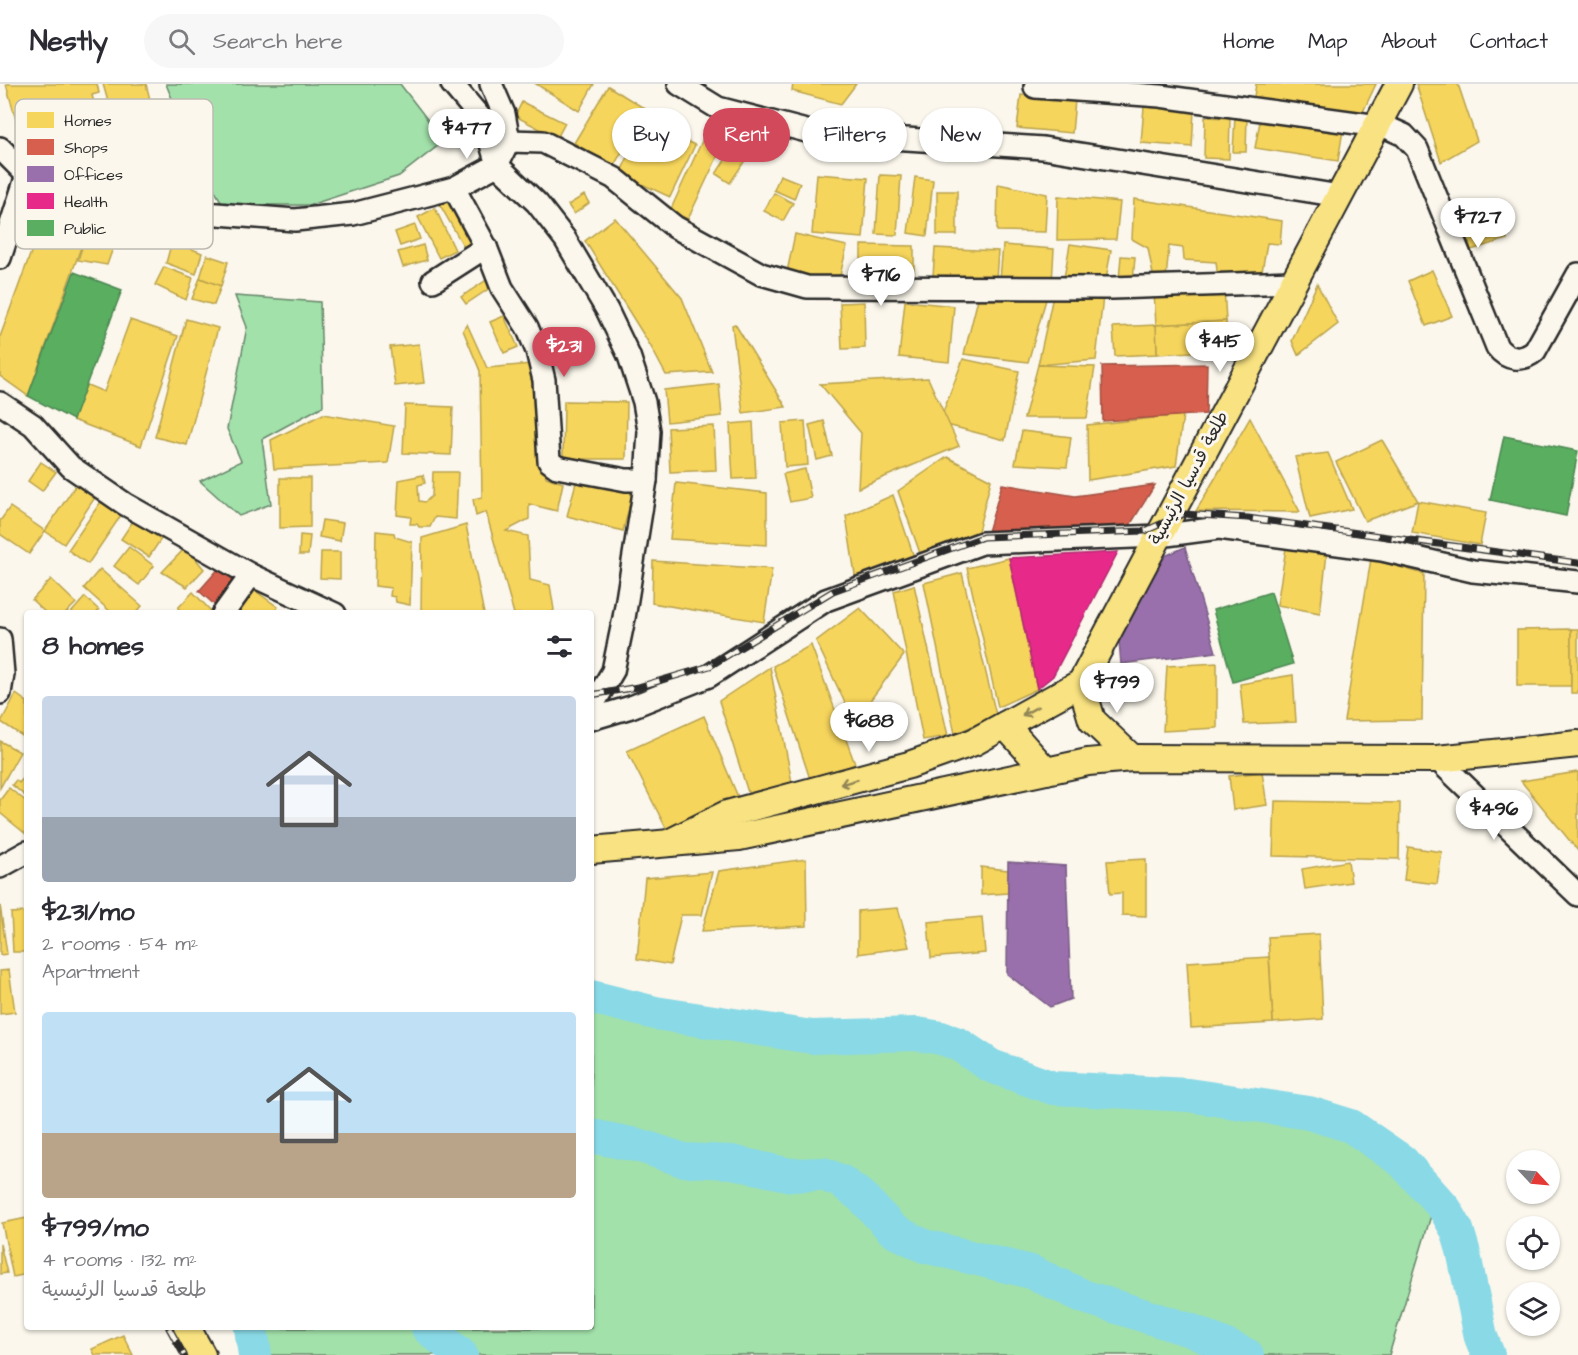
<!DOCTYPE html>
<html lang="en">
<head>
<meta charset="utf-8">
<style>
  :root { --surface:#fff; --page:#f7f7f7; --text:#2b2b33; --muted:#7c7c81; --line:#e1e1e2; --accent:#d1495b }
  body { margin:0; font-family:"Architects Daughter","Playpen Sans Arabic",sans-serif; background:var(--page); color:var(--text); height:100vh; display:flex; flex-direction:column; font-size:22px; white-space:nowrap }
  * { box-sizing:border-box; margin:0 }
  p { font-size:20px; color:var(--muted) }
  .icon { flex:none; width:33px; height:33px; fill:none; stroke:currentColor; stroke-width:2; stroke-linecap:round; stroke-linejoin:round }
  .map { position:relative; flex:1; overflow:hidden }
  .details { position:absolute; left:24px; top:526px; width:570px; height:720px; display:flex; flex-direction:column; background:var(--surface); border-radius:6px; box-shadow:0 2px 4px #0004 }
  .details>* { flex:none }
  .banner { position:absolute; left:612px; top:24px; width:570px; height:54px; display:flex; gap:12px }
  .needle { width:39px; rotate:116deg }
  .buttons { position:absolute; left:1506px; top:1066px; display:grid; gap:12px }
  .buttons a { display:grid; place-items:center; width:54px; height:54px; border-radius:50%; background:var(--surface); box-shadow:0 2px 4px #0004; font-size:30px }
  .price { position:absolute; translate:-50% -51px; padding:0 14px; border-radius:21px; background:#fff; color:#222; font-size:20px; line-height:39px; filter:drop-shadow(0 2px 3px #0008) }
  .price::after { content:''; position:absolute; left:50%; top:36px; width:18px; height:14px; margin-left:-9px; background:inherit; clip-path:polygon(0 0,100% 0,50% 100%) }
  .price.on { background:var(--accent); color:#fff }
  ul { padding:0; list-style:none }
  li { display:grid; align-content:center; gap:12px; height:318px; padding:0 18px }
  li span { display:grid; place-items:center; height:186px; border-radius:6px; color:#555 }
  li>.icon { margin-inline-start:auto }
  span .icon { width:108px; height:108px; fill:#fffc; stroke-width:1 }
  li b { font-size:26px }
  h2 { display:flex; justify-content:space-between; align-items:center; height:72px; padding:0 18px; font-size:26px }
  .chip { padding:0 21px; border-radius:27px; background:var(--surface); box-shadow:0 2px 4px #0004; font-size:21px; line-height:54px }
  .chip.on { background:var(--accent); color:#fff }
  header { display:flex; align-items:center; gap:36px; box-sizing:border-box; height:84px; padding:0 30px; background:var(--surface); border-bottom:2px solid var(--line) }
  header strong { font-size:28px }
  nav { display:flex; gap:33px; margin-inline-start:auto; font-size:21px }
  .search { width:420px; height:54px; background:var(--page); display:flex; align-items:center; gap:15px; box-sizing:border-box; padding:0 21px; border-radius:33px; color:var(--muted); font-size:22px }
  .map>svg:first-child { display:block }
  .green { fill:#a2e1aa; stroke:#66866a; stroke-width:1.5; fill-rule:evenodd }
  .homes { fill:#f6d55c; stroke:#b9a24d; stroke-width:1.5 }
  .shops { fill:#d6604d; stroke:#a35043; stroke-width:1.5 }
  .offices { fill:#9970ab; stroke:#785b85; stroke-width:1.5 }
  .health { fill:#e7298a; stroke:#af2a6e; stroke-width:1.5 }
  .public { fill:#5aae61; stroke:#4c8751; stroke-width:1.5 }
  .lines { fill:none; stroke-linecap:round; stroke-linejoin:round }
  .river { stroke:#8ad9e6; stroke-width:34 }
  .minor-casing { stroke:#2b2b2b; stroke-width:26 }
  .major-casing { stroke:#2b2b2b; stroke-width:30 }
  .minor { stroke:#fbf7ec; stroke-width:21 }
  .major { stroke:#f8e281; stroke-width:26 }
  .rail-casing { stroke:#2b2b2b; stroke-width:7 }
  .rail { stroke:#fbf7ec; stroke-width:4.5; stroke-dasharray:14; stroke-linecap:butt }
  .oneway { stroke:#928656 }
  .labels { text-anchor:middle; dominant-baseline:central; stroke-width:6; stroke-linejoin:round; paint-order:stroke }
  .street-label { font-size:18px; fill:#2b2b2b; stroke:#fbf7ec }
  .key { fill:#fbf7ec; stroke:#bdbab2; stroke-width:1.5 }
  .key-label { font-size:16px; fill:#2b2b2b }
</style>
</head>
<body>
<header>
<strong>Nestly</strong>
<div class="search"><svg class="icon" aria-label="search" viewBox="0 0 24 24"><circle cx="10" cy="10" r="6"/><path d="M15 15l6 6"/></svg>Search here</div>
<nav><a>Home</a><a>Map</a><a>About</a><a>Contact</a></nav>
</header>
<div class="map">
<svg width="1578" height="1271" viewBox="0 0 1578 1271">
  <rect width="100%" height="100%" fill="#fbf7ec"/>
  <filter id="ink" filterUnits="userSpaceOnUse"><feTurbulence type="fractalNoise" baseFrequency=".0167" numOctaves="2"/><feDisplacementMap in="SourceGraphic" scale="12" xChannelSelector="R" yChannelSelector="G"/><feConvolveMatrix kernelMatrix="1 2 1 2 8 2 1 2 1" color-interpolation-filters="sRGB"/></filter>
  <g filter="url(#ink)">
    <!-- green -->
    <g class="green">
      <path d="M166,0H400L444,57L399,92L310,121H223L197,76Z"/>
      <path d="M235,212L320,218L323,322L262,355L271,420L239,432L200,397L241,377L227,345L247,243Z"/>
      <path d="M591,912L671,932L812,953L941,954L991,982L1053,1004L1202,1013L1309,1029L1380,1060L1436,1115L1389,1271H1243L1126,1228L1226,1271H460L434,1248L453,1271H253L248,1244H591ZM610,1056L611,1055L716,1077L683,1076ZM955,1167L1007,1181L1092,1216L956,1168Z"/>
    </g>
    <!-- homes -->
    <g class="homes">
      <path d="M6,0H97L99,9L92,11L104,58L28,79Z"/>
      <path d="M103,0H146L154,31L115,42Z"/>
      <path d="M536,0H594L579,27Z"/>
      <path d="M793,0H856L841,20L792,7Z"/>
      <path d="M1256,0H1376L1360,34L1253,19Z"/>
      <path d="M1416,0H1458L1477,57L1441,78Z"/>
      <path d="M608,2L647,26L613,83L574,59Z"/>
      <path d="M1021,11L1075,16L1072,49L1017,44Z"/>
      <path d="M522,18L565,39L557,54L515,32Z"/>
      <path d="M1144,23L1194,26L1192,63L1141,59Z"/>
      <path d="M1235,32H1247L1246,68H1233Z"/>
      <path d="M1261,32L1343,46L1338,77L1255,64Z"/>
      <path d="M1205,33L1230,34L1229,75L1204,74Z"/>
      <path d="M645,37L695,61L670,113L620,90Z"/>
      <path d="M703,55L722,63L688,135L670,127Z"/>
      <path d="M732,65L746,75L730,99L716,90Z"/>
      <path d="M817,90L868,94L863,154L812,150Z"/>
      <path d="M780,91L800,99L794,115L774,106Z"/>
      <path d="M880,91L901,92L897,151L876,150Z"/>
      <path d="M915,93L933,96L927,152L908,149Z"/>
      <path d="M998,100L1047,110L1045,148L997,147Z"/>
      <rect x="937" y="107" width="20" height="44"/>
      <path d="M774,109L793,119L783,137L764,127Z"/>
      <path d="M584,111L589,119L574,130L568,121Z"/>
      <path d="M1058,112L1120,118L1116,155L1057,156Z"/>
      <path d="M452,115L476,156L464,163L440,121Z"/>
      <path d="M1134,115L1282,137L1280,160L1267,159L1261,193L1218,194L1216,178L1184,176L1183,164L1169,162L1166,195L1154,196L1148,164L1132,155Z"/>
      <path d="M1499,120L1507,155L1471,166L1461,129Z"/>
      <path d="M435,124L455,166L439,174L418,133Z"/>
      <path d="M45,130L89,141L28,312L0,292V253Z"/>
      <path d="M615,134L682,214L712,288L666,291L650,261L585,157Z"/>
      <path d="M91,135L120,144L107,181L78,176Z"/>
      <path d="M415,141L420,155L400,162L395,148Z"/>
      <path d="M795,150L847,162L838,200L787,188Z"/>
      <path d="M172,157L202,169L196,190L166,179Z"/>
      <path d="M1070,160L1111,166L1105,201L1064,194Z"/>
      <path d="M423,161L427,176L403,183L398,168Z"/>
      <path d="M861,161L914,162V199L861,198Z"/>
      <path d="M1003,161L1054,165L1052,199L1000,195Z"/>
      <path d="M935,164L998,167L996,195L933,192Z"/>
      <path d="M207,171L228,178L221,202L200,194Z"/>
      <path d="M1121,172L1135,173L1133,197L1119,196Z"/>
      <path d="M164,183L193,194L186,216L155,201Z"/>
      <path d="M1432,186L1452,232L1426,242L1408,197Z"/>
      <path d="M491,193L496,200L466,220L461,213Z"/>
      <path d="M200,194L221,202L214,221L192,215Z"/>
      <path d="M1317,200L1338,240L1298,271L1292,257Z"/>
      <path d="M1224,204L1226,237L1156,241L1154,209Z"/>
      <path d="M979,211L1047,212L1028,278L964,270Z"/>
      <path d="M1053,212H1103L1096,276L1038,281Z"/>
      <path d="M905,217L954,222L949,278L899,273Z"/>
      <path d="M864,218L865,264L842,265L840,219Z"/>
      <path d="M504,232L518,263L504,269L490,238Z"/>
      <path d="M186,235L218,244L187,361L155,353Z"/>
      <path d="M130,236L178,252L141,362L73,336L85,300L104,308Z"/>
      <path d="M1226,237L1227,266L1157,270L1156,241Z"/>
      <path d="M467,240L487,284L531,280L546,393L563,399L557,427L529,420V435L506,447L528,452L530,496L550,501L554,526L550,530H514L486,428L476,432L473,415L482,413L480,287L463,246Z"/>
      <path d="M735,240L786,323L743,329L732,241Z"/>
      <path d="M1156,241L1157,270L1115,272L1113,243Z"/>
      <path d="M419,260L424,299L395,302L390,263Z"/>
      <path d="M963,275L1019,287L1005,356L939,339Z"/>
      <path d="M1038,281L1095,283L1087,334H1024Z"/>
      <path d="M928,294L959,362L858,404L861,349L820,300Z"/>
      <path d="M719,300L722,332L667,338L664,306Z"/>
      <path d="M564,317L627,318L626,375H563Z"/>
      <path d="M405,321L453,323L451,371L403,369Z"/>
      <path d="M323,330L394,342L388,379L274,385L271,356Z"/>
      <path d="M1183,331L1176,382L1088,396L1087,341Z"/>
      <path d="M1250,334L1300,428L1196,427L1231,367Z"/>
      <path d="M805,337L808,381L785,383L782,339Z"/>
      <path d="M824,337L832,372L817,376L809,341Z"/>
      <path d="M753,338L756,394L733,395L730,340Z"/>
      <path d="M714,342L716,386L670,388L668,344Z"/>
      <path d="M1022,347L1071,353L1067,383L1015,380Z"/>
      <path d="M1382,356L1418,417L1365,437L1336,378Z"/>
      <path d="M1328,369L1352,425L1310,434L1295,373Z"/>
      <path d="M947,373L991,396L977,451L921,472L898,407Z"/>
      <path d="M41,378L56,388L42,407L28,397Z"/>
      <path d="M805,385L811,414L790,418L783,390Z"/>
      <path d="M433,388H458L456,435L435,433L430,443H419L417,440H410L411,433L397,431L399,396L423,391L425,399L418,401L419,417L425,418L432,412Z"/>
      <path d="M81,393L100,406L64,460L45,447Z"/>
      <path d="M280,394H310V443L280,444Z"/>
      <path d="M577,395L633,409L623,447L567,432Z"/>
      <path d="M676,399L767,409V461L670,455Z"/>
      <path d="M106,410L126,424L88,480L68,466Z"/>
      <path d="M893,411L914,473L856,497L846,432Z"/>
      <path d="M1418,417L1486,429L1480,461L1412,449Z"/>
      <path d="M10,423L45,447L29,470L0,450V437Z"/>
      <path d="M135,434L163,452L149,473L121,455Z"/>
      <path d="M322,436L343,439L340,457L319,453Z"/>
      <path d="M466,441L484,530H421L422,454Z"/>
      <path d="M376,447L394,449L395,453L412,458L410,521L396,518L395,513L390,512L391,504L375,502Z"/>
      <path d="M300,451L310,452L308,471H299Z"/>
      <path d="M129,463L154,482L139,501L114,482Z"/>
      <path d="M186,463L204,485L187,503L162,488Z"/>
      <path d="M1286,464L1327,469L1320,529L1277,521Z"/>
      <path d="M321,468H340V495L320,494Z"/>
      <path d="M1009,474L1037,605L998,623L967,484Z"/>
      <path d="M1371,475L1424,490L1422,636L1344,637Z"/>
      <path d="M653,477L772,485L764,538L652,519Z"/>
      <path d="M100,485L142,522L135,530H113L84,504Z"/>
      <path d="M962,489L996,631L955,650L924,499Z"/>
      <path d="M51,495L76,519L65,530H47L32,516Z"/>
      <path d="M914,501L948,652L923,656L894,507Z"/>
      <path d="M251,504L278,523L273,530H233Z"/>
      <path d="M193,508L211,527L209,530H184L178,524Z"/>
      <path d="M85,513L99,526L96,530H70Z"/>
      <path d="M860,524L904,571L854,638L816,557Z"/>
      <path d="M1571,545V602H1517V546Z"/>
      <rect x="1571" y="545" width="7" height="64"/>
      <path d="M811,561L855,680L811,698L773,582Z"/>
      <path d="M1217,579V644L1163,647L1167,582Z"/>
      <path d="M770,583L794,709L752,721L719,617Z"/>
      <path d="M1293,591L1296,638L1244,640L1240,600Z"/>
      <path d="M16,610L27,618V655L1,638Z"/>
      <path d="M704,632L738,713L670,752L627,667Z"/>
      <path d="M0,657L20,668L0,704Z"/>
      <path d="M1262,688L1267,721L1233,726L1229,692Z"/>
      <path d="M1578,688V767L1521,697Z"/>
      <path d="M27,690V708L24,711L12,701L16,696L19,699Z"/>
      <path d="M9,704L27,718V751L0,729V716Z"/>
      <path d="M1275,717L1400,719L1399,775L1273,772Z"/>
      <path d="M1408,763L1442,768L1437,800L1404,796Z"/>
      <path d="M806,775L807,842L702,847L719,787Z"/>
      <path d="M1146,775V832L1122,831V809L1110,810L1107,777Z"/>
      <path d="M1348,777L1351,798L1305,805L1302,785Z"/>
      <path d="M981,783L1008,786V809L981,811Z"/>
      <path d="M712,788L702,831H681L670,881L637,875L645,794Z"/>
      <path d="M0,821L7,870L0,871Z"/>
      <path d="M898,824L909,863L858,870V827Z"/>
      <path d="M27,828V868H13L11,829Z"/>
      <path d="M982,833L985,869L931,874L928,838Z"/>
      <path d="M1319,850L1323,935L1273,939L1268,853Z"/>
      <path d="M1269,873L1273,939L1191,944L1187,878Z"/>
      <path d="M9,886L15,928L0,930V887Z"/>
      <path d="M27,1134V1190L13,1193L2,1139Z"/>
      <path d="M0,1160L7,1189L0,1190Z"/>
      <path d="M123,1251L133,1271H95L92,1265Z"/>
    </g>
    <!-- shops -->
    <g class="shops">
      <path d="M1207,280L1206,330L1103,337L1102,282Z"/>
      <path d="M1002,400L1075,412L1155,401L1127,446L987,451Z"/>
      <path d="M220,483L233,495L216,522L199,507Z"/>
    </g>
    <!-- offices -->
    <g class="offices">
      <path d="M1185,463L1216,568L1121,580L1118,545L1158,475Z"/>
      <path d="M1008,778L1066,782L1071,915L1050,923L1007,890Z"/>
    </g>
    <!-- health -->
    <path class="health" d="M1118,468L1053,592L1037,605L1009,474Z"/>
    <!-- public -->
    <g class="public">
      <path d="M74,188L122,206L73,336L28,312Z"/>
      <path d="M1504,352L1578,367L1566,432L1490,416Z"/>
      <path d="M1271,508L1293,580L1233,598L1213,526Z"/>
    </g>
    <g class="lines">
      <!-- river -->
      <g class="river">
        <path d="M591,913L655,929L812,953L917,950L941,954L958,960L991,982L1053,1004L1188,1011L1309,1029L1351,1042L1402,1077L1445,1125L1457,1146L1463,1166L1481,1253L1488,1271"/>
        <path d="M591,1052L641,1062L683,1076L732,1078L791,1091L823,1090L842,1098L862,1113L893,1146L924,1162L1031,1188L1085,1213L1190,1246L1247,1271"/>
        <path d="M251,1244L255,1271"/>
        <path d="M428,1244L461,1271"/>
      </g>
      <defs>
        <g id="minor">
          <path d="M452,0L485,39L497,81L537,119L565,155L607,226L629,272L644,318L649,347L646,396L624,534L613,587L591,624"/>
          <path d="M679,0L718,24L814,49L1043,64L1340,112"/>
          <path d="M1035,3L1160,12L1386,43L1404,51L1417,65L1497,263C1507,276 1522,278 1535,267L1578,190"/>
          <path d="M509,57L543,58L614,94L675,143L761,190L807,203L1112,204L1292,198"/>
          <path d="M0,64L27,91L0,174"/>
          <path d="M27,91L48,114L121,127H178L295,136L353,130L454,104L497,81L509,57L504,30L491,0"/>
          <path d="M454,104L486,163L502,204L527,243L537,267L544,296L549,377L557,383L626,396H646"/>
          <path d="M433,197L486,163"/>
          <path d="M0,319L33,341L71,383L125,420L251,491L335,530"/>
          <path d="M223,530L251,491"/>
          <path d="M0,555L3,590L0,609"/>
          <path d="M591,635L631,623L709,592L826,516L982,459L1159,452L1219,444L1382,466L1473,487L1578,498"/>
          <path d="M1437,675L1578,811"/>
          <path d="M0,783L27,768"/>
        </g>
        <g id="major">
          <path d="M1081,599L1092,636L1132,674"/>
          <path d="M1005,641L1046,687"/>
          <path d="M669,759L727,730L909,681L974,658L1081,599L1399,0"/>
          <path d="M591,766L739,753L1088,678L1132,674L1437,675L1578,660"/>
          <path d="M187,1244L202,1271"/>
        </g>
      </defs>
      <!-- minor casing -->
      <use href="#minor" class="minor-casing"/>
      <!-- major casing -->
      <use href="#major" class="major-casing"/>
      <!-- minor -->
      <use href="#minor" class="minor"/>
      <!-- major -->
      <use href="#major" class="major"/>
      <defs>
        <g id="rail">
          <path d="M591,611L638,603L710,582L833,507L983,453L1145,447L1183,430L1248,434L1578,479"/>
          <path d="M169,1244L184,1271"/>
        </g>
      </defs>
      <!-- rail casing -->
      <use href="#rail" class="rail-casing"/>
      <!-- rail -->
      <use href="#rail" class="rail"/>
    </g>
    <!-- one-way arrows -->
    <defs><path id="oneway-shaft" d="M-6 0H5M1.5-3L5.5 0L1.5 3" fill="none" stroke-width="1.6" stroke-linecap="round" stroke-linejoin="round" transform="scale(1.5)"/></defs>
    <g class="oneway">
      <use href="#oneway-shaft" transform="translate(1030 627) rotate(151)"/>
      <use href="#oneway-shaft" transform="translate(849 698) rotate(164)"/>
    </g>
  </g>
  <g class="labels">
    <!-- street labels -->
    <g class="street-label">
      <text transform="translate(1189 394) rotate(-62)">طلعة قدسيا الرئيسية</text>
    </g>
  </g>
  <!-- legend -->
  <rect x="15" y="15" width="198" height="150" rx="9" class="key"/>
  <rect x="27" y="28" width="27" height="16" fill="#f6d55c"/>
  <rect x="27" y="55" width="27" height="16" fill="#d6604d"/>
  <rect x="27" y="82" width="27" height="16" fill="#9970ab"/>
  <rect x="27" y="109" width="27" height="16" fill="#e7298a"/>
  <rect x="27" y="136" width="27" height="16" fill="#5aae61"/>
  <g class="key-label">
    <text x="64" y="42">Homes</text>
    <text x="64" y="69">Shops</text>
    <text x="64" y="96">Offices</text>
    <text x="64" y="123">Health</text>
    <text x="64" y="150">Public</text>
  </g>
</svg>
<div class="buttons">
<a><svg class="needle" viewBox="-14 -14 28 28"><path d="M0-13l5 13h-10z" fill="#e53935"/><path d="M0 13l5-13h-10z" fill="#7c7c81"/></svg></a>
<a><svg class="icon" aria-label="locate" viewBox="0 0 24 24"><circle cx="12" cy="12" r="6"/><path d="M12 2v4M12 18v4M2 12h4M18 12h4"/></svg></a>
<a><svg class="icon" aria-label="layers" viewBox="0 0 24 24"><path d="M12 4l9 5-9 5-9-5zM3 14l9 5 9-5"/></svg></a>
</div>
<b class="price" style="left:467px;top:76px">$477</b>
<b class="price" style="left:1478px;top:165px">$727</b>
<b class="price" style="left:881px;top:223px">$716</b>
<b class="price" style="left:1220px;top:289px">$415</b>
<b class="price on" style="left:564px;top:294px">$231</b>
<b class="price" style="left:1117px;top:630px">$799</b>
<b class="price" style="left:869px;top:669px">$688</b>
<b class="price" style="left:1494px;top:757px">$496</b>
<div class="banner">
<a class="chip">Buy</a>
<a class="chip on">Rent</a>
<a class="chip">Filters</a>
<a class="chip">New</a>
</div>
<section class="details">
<h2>8 homes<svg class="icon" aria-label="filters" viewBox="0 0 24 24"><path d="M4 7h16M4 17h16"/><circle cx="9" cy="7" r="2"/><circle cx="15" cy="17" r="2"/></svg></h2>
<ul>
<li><span style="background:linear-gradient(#c9d6e8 65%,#9aa5b1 0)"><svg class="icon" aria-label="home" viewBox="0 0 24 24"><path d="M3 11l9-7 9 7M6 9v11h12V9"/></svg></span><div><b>$231/mo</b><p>2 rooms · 54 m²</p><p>Apartment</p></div></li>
<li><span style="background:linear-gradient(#bfe0f5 65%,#b9a48a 0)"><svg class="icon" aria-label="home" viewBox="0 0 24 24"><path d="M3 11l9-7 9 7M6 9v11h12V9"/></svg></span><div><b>$799/mo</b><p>4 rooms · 132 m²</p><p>طلعة قدسيا الرئيسية</p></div></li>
</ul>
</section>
</div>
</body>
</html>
